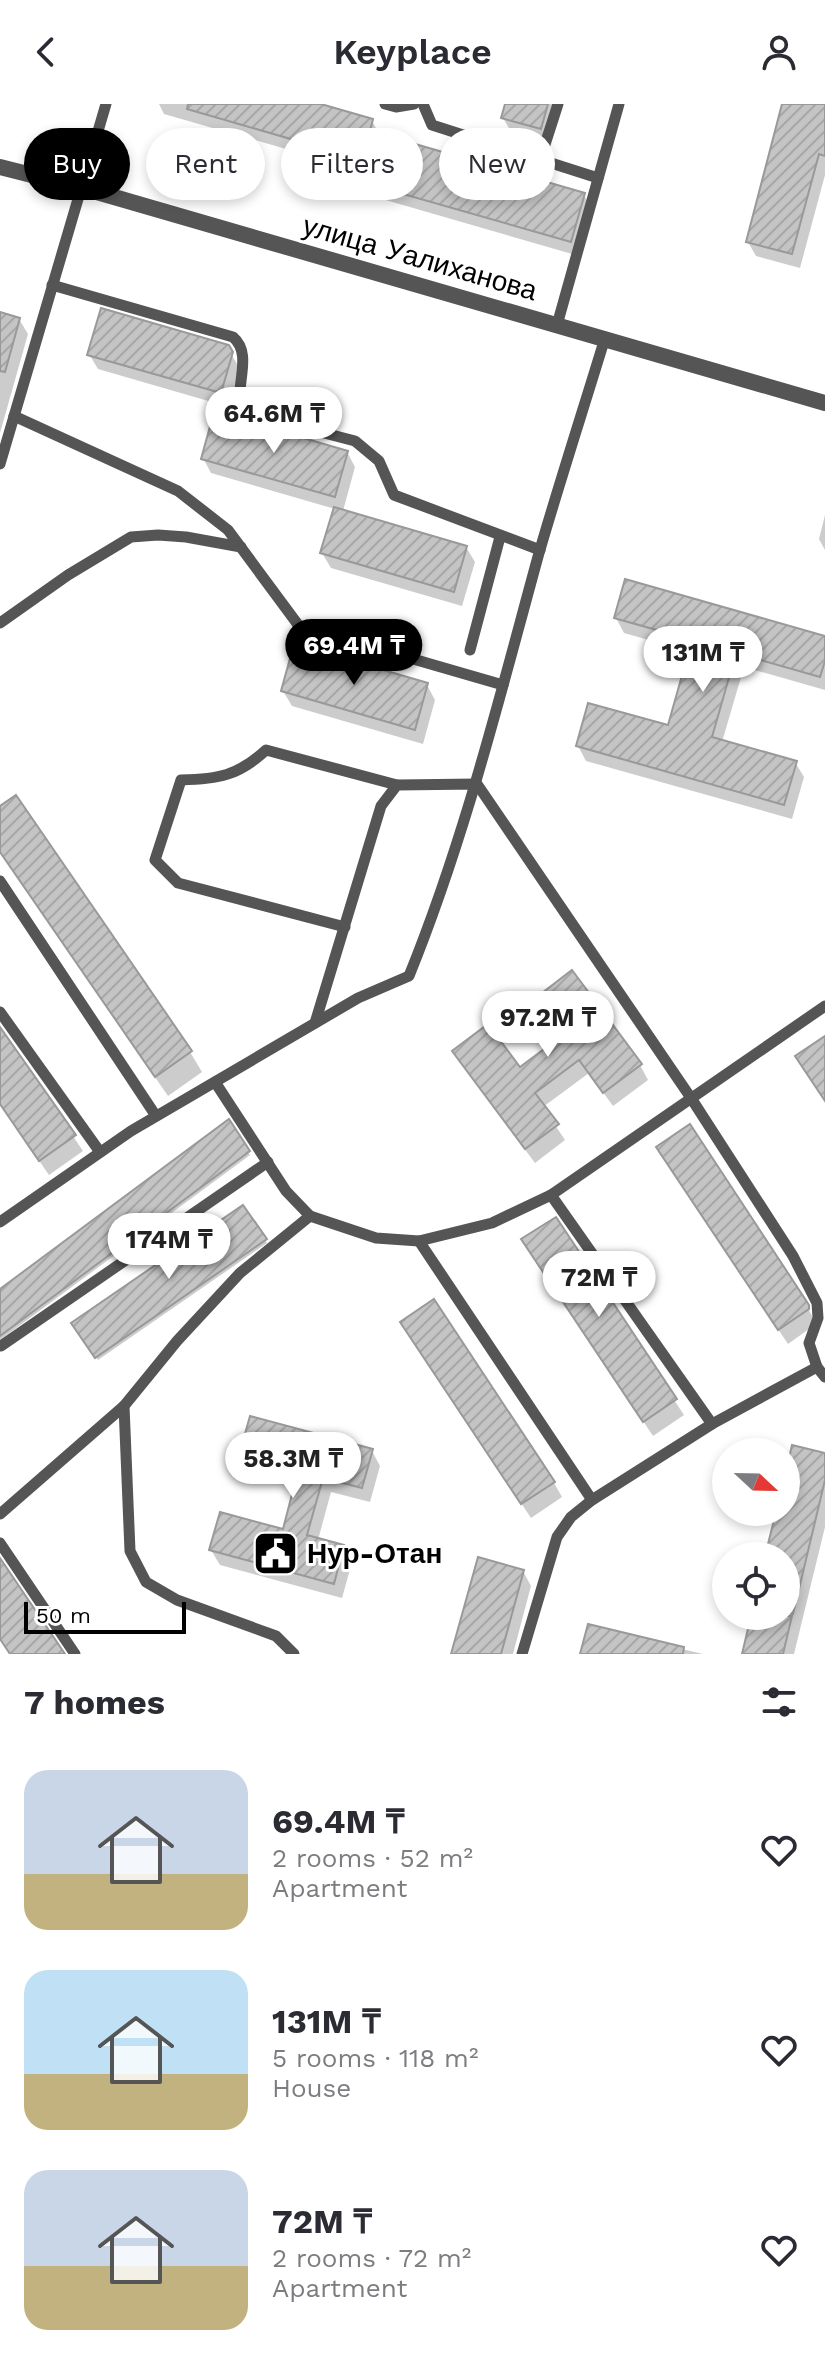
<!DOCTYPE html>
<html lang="en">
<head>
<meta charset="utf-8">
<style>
  :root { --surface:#fff; --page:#f2f2f3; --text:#2b2b33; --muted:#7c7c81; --accent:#000 }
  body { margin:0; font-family:"Work Sans",sans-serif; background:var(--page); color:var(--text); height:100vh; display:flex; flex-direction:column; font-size:30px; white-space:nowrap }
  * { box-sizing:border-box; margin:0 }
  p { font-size:26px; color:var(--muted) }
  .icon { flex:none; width:44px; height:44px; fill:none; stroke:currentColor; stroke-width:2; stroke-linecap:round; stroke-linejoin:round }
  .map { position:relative; height:1550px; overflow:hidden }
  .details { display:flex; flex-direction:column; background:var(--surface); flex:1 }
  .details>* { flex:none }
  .banner { position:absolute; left:24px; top:24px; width:778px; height:72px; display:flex; gap:16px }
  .needle { width:52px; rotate:112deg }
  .buttons { position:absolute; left:712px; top:1334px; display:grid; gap:16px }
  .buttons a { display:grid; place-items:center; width:88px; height:88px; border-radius:50%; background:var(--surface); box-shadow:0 4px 12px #0003; font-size:40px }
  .scale { position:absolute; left:24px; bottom:20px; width:162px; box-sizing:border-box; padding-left:8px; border:4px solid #000; border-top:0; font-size:22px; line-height:28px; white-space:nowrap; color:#000; -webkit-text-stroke:6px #fff; paint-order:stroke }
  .price { position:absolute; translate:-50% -68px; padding:0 18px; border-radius:28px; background:#fff; color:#222; font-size:26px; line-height:52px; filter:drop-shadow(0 2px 4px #0008) }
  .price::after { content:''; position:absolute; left:50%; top:48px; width:24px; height:18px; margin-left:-12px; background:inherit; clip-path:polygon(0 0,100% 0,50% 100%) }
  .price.active { background:var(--accent); color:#fff }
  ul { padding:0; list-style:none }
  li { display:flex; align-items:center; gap:24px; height:200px; padding:0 24px }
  li span { display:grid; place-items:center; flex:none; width:224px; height:160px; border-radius:24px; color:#555 }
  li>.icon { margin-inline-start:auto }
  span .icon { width:96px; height:96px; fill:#fffc; stroke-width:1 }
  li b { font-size:34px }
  h2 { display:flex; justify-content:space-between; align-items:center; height:96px; padding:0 24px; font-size:34px }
  .chip { padding:0 28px; border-radius:36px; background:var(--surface); box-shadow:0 4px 12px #0003; font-size:28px; line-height:72px }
  .chip.active { background:var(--accent); color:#fff }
  header { display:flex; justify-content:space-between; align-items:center; height:104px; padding:0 24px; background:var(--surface); font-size:36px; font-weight:600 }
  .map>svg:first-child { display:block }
  .shadow { fill:#0003 }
  .building { fill:url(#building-hatch); stroke:#999; stroke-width:2 }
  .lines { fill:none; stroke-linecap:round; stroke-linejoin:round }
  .service { stroke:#555; stroke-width:11 }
  .tertiary { stroke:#555; stroke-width:16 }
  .labels { text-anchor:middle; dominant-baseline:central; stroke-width:6; stroke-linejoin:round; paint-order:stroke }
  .street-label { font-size:28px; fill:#000; stroke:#fff }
  .poi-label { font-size:28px; font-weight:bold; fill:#000; stroke:#fff; text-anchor:start }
</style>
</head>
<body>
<header><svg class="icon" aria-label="back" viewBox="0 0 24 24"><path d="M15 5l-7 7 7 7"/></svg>Keyplace<svg class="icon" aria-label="person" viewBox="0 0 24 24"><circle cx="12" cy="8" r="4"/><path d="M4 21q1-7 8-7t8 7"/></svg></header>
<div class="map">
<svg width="825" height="1550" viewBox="0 0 825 1550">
  <defs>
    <pattern id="building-hatch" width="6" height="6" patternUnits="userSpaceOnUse" patternTransform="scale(2)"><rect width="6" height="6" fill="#c4c4c4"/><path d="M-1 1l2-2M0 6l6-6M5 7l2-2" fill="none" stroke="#a7a7a7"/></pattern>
  </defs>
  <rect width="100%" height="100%" fill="#fff"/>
  <!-- shadow -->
  <g class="shadow">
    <path d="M159,0H314L372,17L381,33L584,91L592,106L579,152L344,84L335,69L338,60L164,10Z"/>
    <path d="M507,0H560L549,39L512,29L503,14Z"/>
    <path d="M784,0H825V71L800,164L756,152L748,138Z"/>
    <path d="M0,210L19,215L28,230L0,329Z"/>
    <path d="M227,243L240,265L229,303L98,265L89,250Z"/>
    <path d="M347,348L355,363L343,407L466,443L475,458L462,502L331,464L322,449L335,405L211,369L203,354Z"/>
    <path d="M825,411V446L819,435Z"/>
    <path d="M616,514L825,534V586L744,563L722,638L795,658L804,673L792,715L586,657L578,642L669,623L691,548L624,529Z"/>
    <path d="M427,581L435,596L423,640L292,602L283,587Z"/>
    <path d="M0,704L190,948L202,968L168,992L0,748Z"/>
    <path d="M535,897L640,961L648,976L613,1002L589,969L543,1003L565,1036L535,1059L463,962L520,965L561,935Z"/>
    <path d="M0,924L83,1047L49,1071L0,1000Z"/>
    <path d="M228,1018L250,1051L0,1236V1187Z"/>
    <path d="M667,1059L807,1202L816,1220L788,1240Z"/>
    <path d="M242,1103L267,1139L98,1256L74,1220Z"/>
    <path d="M555,1115L684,1311L653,1332L533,1151Z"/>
    <path d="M411,1233L554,1379L562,1393L531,1414Z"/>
    <path d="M372,1347L380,1362L370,1398L331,1388L318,1436L343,1443L352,1458L342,1494L220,1461L211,1446L284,1427L297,1378L250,1365L241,1350Z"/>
    <path d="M825,1351V1423L794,1550H744L753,1512H786V1452H767L778,1408H786V1375Z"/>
    <path d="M523,1467L531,1482L513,1550H453Z"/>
    <path d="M589,1523L703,1550H582Z"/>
  </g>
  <!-- building -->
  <g class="building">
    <path d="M188,0H321L373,15L370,27L585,89L571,138L333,70L339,49L187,5Z"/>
    <path d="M505,0H548L541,25L501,14Z"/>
    <path d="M782,0H825V52L819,50L792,150L746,138Z"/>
    <path d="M101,204L229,241L233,248L221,289L87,251Z"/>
    <path d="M0,208L20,214L5,268L0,267Z"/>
    <path d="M214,308L348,347L335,393L201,355Z"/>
    <path d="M334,403L467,442L454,488L320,449Z"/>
    <path d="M625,475L825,532V557L820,573L736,549L712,633L797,657L784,701L576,642L588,599L668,621L692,536L614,514Z"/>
    <path d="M294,540L428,579L415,626L281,587Z"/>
    <path d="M16,691L192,947L155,973L0,748V702Z"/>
    <path d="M572,866L642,960L603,989L579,956L535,989L559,1020L525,1045L452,947L488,920L520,963L560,933L533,896Z"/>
    <path d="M0,923L76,1031L39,1057L0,1000Z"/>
    <path d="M825,932V997L795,952Z"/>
    <path d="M229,1015L250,1047L0,1232V1185Z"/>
    <path d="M690,1020L809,1201V1205L778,1226L656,1043Z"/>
    <path d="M243,1101L267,1135L95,1254L71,1219Z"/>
    <path d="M556,1113L677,1295L643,1318L521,1135Z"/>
    <path d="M434,1195L555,1378L521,1400L400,1218Z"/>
    <path d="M250,1312L373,1345L362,1384L323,1374L307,1431L344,1441L334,1480L209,1446L220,1408L283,1425L298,1367L239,1351Z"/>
    <path d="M792,1341L825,1349V1376L793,1510L786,1509V1452H765L776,1408H786V1367Z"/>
    <path d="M478,1453L524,1466L501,1550H451Z"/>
    <path d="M0,1454L65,1550H10L0,1535Z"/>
    <path d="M751,1512H792L783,1550H742Z"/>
    <path d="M588,1520L684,1543L683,1550H580Z"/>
  </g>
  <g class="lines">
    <!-- service -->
    <g class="service">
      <path d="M385,0L396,3L414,0"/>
      <path d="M423,0L432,21L598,74"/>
      <path d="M540,56L558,0"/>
      <path d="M52,181L233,233C252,249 237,278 240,300L259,312L355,337L379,357L394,391L540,446"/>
      <path d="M557,221L619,0"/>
      <path d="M14,312L178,387L228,426L299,522L503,581"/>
      <path d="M0,360L106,0"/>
      <path d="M0,519L68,471L131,433L158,431L186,433L241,443"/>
      <path d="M470,546L500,433"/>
      <path d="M0,777L156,1012"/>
      <path d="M345,823L178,779L155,756L181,676C218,675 238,672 266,646L397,681"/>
      <path d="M0,908L100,1048"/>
      <path d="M315,919L381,702L397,681L477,680L691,994L793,1152L817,1199L818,1214L809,1239L817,1263"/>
      <path d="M215,978L286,1087L310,1112L376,1134L419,1137L492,1119L551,1091L825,902"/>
      <path d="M551,1091L712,1320"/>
      <path d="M0,1118L131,1027L358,894L409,872C465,734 500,591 539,449C560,377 583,306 605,234"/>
      <path d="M419,1137L592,1396"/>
      <path d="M1,1242L268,1058"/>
      <path d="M0,1410L124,1302"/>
      <path d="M0,1439L75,1550"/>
      <path d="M294,1550L276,1532L177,1496L146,1478L130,1447L124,1302L177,1237L240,1169L310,1112"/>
      <path d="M522,1550L557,1433L571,1413L592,1396L712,1320L817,1263L825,1273"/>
    </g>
    <!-- tertiary -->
    <path class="tertiary" d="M0,63L83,84L825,299"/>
  </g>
  <!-- icons -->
  <defs>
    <symbol id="civic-square" viewBox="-11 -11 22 22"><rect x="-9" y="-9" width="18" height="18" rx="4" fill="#000" stroke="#fff"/><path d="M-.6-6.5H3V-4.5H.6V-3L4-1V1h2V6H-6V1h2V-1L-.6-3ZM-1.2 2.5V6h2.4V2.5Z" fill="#fff"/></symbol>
  </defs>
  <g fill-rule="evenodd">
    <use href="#civic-square" x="250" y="1424" width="51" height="51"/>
  </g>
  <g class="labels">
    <!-- street labels -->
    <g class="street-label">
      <text transform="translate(420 154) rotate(16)">улица Уалиханова</text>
    </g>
    <!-- poi labels -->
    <g class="poi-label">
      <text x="307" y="1449">Нур-Отан</text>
    </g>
  </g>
</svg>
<div class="buttons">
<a><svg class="needle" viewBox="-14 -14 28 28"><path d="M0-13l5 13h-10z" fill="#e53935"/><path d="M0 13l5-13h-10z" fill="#7c7c81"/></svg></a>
<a><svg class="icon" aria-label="locate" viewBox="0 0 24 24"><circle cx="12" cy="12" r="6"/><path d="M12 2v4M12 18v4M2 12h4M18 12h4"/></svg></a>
</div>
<div class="scale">50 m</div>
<b class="price" style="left:274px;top:351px">64.6M ₸</b>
<b class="price active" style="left:354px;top:583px">69.4M ₸</b>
<b class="price" style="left:703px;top:590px">131M ₸</b>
<b class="price" style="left:548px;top:955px">97.2M ₸</b>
<b class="price" style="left:169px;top:1177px">174M ₸</b>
<b class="price" style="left:599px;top:1215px">72M ₸</b>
<b class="price" style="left:293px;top:1396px">58.3M ₸</b>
<div class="banner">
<a class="chip active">Buy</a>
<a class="chip">Rent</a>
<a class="chip">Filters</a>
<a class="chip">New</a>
</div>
</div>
<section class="details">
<h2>7 homes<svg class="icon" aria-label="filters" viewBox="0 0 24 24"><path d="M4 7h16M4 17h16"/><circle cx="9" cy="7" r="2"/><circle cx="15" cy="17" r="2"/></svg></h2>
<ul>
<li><span style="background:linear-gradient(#c9d6e8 65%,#c2b280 0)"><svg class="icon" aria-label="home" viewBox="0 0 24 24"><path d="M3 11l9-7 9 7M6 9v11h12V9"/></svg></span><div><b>69.4M ₸</b><p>2 rooms · 52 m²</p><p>Apartment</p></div><svg class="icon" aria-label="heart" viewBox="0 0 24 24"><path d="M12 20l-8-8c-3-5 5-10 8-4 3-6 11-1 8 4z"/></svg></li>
<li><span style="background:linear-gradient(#bfe0f5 65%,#c2b280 0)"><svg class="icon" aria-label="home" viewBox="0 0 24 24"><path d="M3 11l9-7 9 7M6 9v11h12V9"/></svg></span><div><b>131M ₸</b><p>5 rooms · 118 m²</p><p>House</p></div><svg class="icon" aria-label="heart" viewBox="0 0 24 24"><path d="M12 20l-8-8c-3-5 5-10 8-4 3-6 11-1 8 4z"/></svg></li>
<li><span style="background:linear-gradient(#c9d6e8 60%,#c2b280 0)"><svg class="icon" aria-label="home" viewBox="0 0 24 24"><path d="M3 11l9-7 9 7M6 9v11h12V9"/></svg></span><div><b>72M ₸</b><p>2 rooms · 72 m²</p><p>Apartment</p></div><svg class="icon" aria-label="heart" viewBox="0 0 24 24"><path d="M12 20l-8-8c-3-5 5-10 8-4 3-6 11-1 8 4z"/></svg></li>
</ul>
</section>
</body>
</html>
